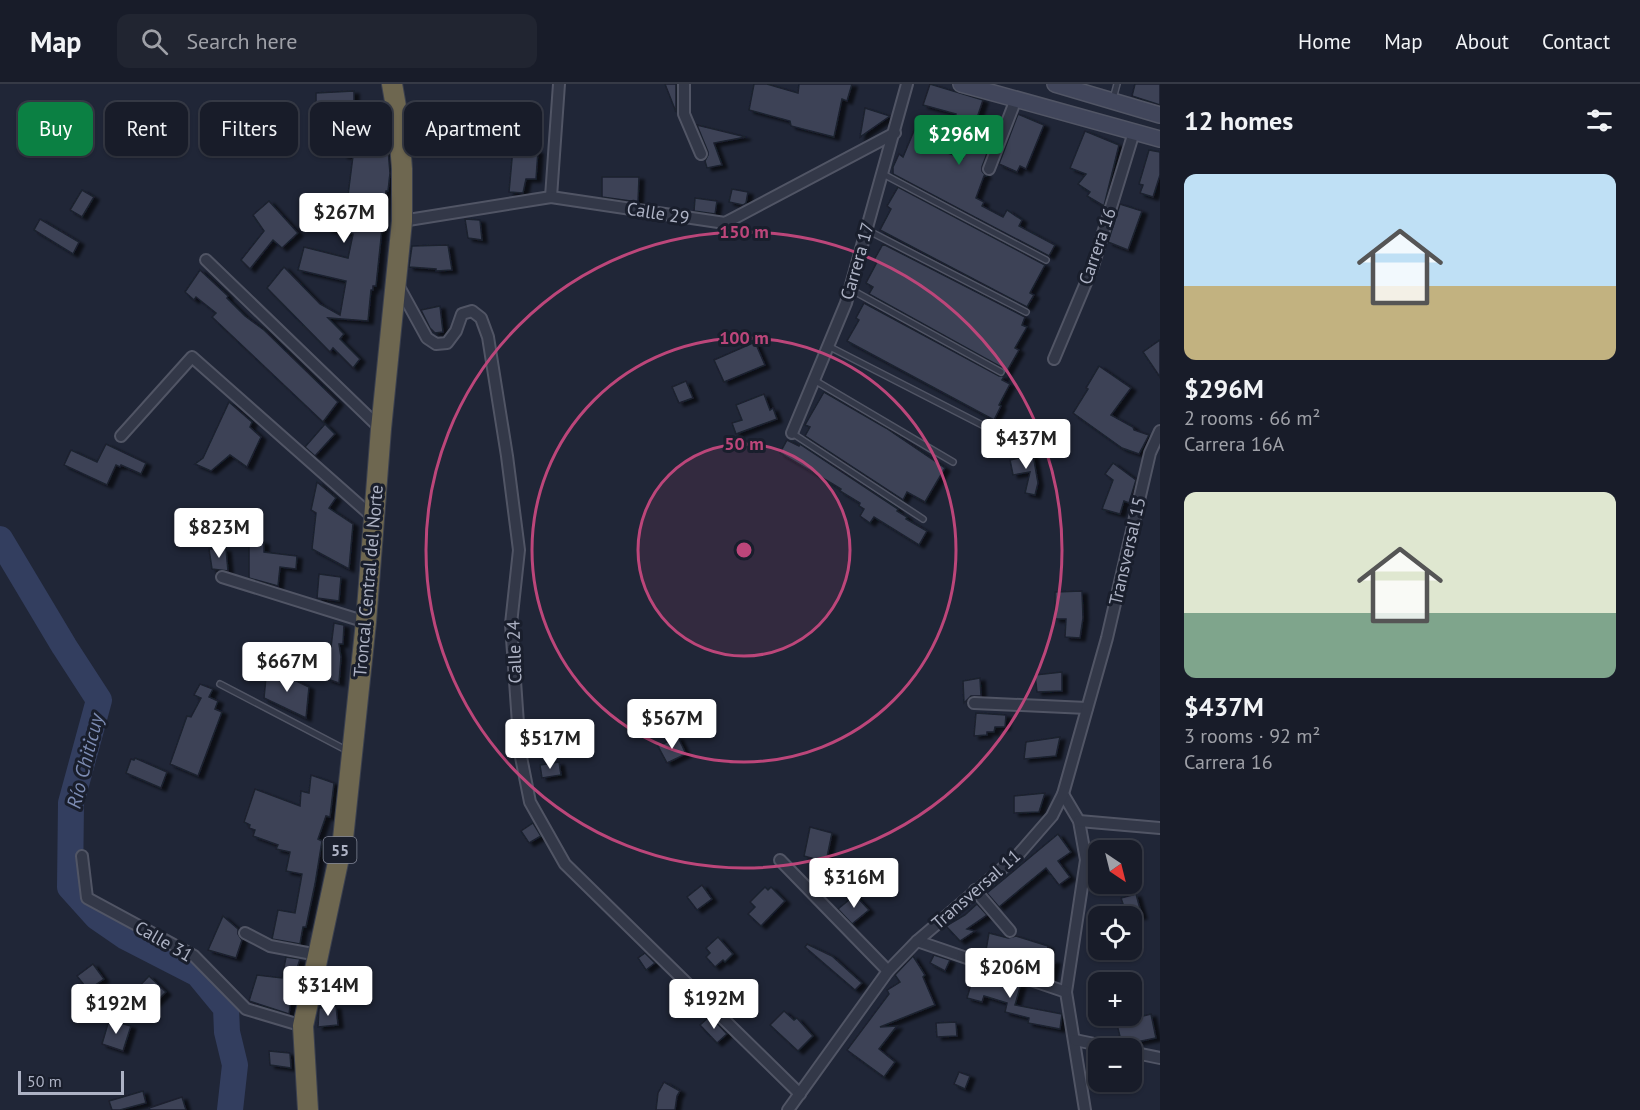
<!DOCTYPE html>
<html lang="en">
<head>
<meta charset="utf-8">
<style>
  :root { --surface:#181c29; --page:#212531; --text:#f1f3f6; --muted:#9fa1a8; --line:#363a46; --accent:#0b8043 }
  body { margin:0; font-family:"PT Sans",sans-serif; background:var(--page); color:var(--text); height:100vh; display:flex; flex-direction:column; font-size:22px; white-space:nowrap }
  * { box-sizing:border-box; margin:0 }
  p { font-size:20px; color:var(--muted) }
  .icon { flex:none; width:33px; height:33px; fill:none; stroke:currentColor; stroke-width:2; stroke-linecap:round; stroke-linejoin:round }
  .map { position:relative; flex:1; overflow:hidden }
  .panel { display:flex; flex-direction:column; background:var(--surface); width:480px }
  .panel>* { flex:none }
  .top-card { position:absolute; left:18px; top:18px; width:570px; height:54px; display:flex; gap:12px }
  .needle { width:39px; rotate:145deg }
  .buttons { position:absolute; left:1088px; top:756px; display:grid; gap:12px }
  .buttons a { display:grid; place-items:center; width:54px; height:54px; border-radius:12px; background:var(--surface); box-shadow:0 2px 4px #0004,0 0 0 2px var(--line); font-size:30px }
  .scale { position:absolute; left:18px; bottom:15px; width:106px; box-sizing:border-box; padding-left:6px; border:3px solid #adb2c4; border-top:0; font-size:16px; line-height:21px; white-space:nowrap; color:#adb2c4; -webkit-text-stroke:4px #191e2c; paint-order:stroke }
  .price { position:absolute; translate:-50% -51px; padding:0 14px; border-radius:6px; background:#fff; color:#222; font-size:20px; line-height:39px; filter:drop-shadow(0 2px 3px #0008) }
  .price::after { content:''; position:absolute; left:50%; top:36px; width:18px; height:14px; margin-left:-9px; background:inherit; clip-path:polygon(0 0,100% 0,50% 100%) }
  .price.current { background:var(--accent); color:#fff }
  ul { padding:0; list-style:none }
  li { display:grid; align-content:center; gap:12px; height:318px; padding:0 24px }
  li span { display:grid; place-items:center; height:186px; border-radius:12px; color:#555 }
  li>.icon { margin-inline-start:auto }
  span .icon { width:108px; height:108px; fill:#fffc; stroke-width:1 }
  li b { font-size:26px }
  h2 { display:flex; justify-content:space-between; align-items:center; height:72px; padding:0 24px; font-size:26px }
  .tag { padding:0 21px; border-radius:12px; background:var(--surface); box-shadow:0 2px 4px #0004,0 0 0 2px var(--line); font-size:21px; line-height:54px }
  .tag.current { background:var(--accent); color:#fff }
  header { display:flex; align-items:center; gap:36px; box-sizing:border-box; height:84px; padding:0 30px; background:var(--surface); border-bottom:2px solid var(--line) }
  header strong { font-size:28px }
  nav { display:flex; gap:33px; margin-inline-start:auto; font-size:21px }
  .search { width:420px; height:54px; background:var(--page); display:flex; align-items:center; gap:15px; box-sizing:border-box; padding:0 21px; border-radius:12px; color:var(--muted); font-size:22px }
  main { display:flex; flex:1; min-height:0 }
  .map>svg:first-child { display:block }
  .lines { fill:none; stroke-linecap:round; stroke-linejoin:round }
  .river { stroke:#333e5f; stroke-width:26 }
  .building { fill:#3c4357; stroke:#1b202e; stroke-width:1.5; filter:url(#shadow) }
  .lane-casing { stroke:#515565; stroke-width:8 }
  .street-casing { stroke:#515565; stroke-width:14 }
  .secondary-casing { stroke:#515565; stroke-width:18 }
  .highway-casing { stroke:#3b404f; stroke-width:22 }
  .lane { stroke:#333848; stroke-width:5 }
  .street { stroke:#333848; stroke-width:10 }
  .secondary { stroke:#41465b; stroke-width:15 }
  .highway { stroke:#6e6750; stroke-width:20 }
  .ring { fill:none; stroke:#bc467a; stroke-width:3 }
  .labels { text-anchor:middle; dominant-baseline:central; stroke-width:6; stroke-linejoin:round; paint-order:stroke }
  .shield { fill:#191e2c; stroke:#818696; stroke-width:1.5 }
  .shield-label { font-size:16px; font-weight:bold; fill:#adb2c4 }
  .street-label { font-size:18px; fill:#adb2c4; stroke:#191e2c }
  .water-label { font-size:20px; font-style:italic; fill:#7c8bb2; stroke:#191e2c }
  .centre { fill:#bc467a; stroke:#191e2c; stroke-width:3 }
  .ring-label { font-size:18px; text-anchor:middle; font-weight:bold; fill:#bc467a; stroke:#191e2c; stroke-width:6; stroke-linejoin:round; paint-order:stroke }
</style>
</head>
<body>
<header>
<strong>Map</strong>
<div class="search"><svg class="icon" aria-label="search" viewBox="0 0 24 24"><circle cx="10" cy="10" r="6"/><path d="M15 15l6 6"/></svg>Search here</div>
<nav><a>Home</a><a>Map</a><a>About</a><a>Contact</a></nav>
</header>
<main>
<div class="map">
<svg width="1160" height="1026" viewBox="0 0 1160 1026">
  <defs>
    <filter id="shadow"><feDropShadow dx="5" dy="3" stdDeviation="1.5" flood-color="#0009"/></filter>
  </defs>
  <rect width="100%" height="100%" fill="#202637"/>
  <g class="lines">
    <!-- river -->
    <path class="river" d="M0,455L64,562L99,616L71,719L70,803L97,833L126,853L198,890L226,924L227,948L235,981L230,1026"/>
  </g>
  <!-- building -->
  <g class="building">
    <path d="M665,0H676V28Z"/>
    <path d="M754,0H767L798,9L799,0H852L847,17L842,15L834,53L791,42L790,37L749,26Z"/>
    <path d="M930,0L983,16L976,37L996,45L982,83V87L986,92H984L976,114L984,118L982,122L1003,133L1007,126L1022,136L1019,142L1055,161L1049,172L893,90V83L899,70L903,73L916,42L937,49L927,62L963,74L973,48L953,41L956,30L923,21Z"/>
    <path d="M1135,0H1160V21L1132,12Z"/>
    <path d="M354,7V24L316,26V9Z"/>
    <path d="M865,24L890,32L860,53Z"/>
    <path d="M1018,30L1044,41L1026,85L1020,82L1017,88L999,80Z"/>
    <path d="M697,41L746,53L714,59L722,81L707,84L705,77L708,71V68Z"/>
    <path d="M329,44L387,53L390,89L388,107H386L376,202H373V206H371L368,237L328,234L344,250L340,255L360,275L353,284L333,264L330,268L267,204L284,183L320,220L340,231L346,197L298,186L304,163L348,174L353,150L327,145L328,141L310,138L308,140L311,117L318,118V116L347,119L353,72L343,71L341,58L331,56Z"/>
    <path d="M1085,47L1119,61L1104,122L1087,112L1090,108L1078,100L1086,90L1070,84Z"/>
    <path d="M513,64L538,67L536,95H526L523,109L509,108Z"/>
    <path d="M1149,66L1160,68V91L1153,113L1140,109L1143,101L1139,100Z"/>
    <path d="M602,93H639L638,118L602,113Z"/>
    <path d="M898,103L1045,181L1030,209L1034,211L1027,223L880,146L891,125L887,122Z"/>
    <path d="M732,105L748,108L746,119L743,121L729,118Z"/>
    <path d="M82,106L94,113L82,133L70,126Z"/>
    <path d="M695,114L717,117L715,130L694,127Z"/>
    <path d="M269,117L298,149L282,164L273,156L250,185L241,176L264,147L253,131Z"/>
    <path d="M1120,120L1142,127L1128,166L1108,158Z"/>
    <path d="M40,135L79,158L73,170L34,146Z"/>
    <path d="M465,135L480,136L482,156L468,154Z"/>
    <path d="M883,160L1025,233L1022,241L1027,243L1015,264L1019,266L1002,296L1010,300L999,321L1001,322L994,336L847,257L859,236L856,234L864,219L999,292H1003L1005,290L1003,284L869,210L873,203L866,199L877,178L874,176Z"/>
    <path d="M448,161L452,186L436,187V185L409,183L412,162Z"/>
    <path d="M200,186L228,212L227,214L245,232L264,246L338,318L323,338L212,233L216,229L196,213L194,216L185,208Z"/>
    <path d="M440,222L443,248L435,249L430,244L421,226Z"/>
    <path d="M1160,256V293L1143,268Z"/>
    <path d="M755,258L765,281L724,298L714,276Z"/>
    <path d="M1099,282L1131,304L1111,331L1133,343L1134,346L1149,351L1139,370L1122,364L1073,329L1088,305L1086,304Z"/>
    <path d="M686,297L693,314L679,319L672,303Z"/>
    <path d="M824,308L886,344L945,384L925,418L907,408L903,416L805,352L810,343L805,341Z"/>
    <path d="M764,310L770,326L773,324L777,335L736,350L732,339L742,336L736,321Z"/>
    <path d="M229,318L252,338L250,343L261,353L247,383L230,371L211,387L195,380L203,374Z"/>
    <path d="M325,340L335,350L315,372L305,363Z"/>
    <path d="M787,356L799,362L800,360L898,425L897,427L907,433L906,435L927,447L919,461L874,433L870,439L860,432L864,425L859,422L860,419L840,407L841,405L831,399L780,369Z"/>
    <path d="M106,360L146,379L141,390L121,381L120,383L116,381L107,401L64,381L71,366L97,378Z"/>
    <path d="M1032,365L1038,399L1035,411L1025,409L1030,388L1013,391L1010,376L1019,374L1018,368Z"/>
    <path d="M1113,379L1136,396L1129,419L1124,417L1120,430L1102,425L1113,396L1105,390Z"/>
    <path d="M317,398L336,414L329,424L353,440L349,485L312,465L316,429L311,426Z"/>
    <path d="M249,454L264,458V468L297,472L296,485L280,483L278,502L249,494Z"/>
    <path d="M209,465H226L228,487L212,485Z"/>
    <path d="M319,490L341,493L339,517L317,514Z"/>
    <path d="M1082,507L1083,534L1080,554L1065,553L1066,535H1055V508Z"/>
    <path d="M334,539L344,541L343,560H339L341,573L339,599L327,595Z"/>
    <path d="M267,583L309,603L306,634L264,614Z"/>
    <path d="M1062,588V607L1037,608L1035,591Z"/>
    <path d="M980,594L981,612H971L964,619L963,597Z"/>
    <path d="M200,600L213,605L209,613L218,617L215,625L222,628L198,692L170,680L187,632L191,633L201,614L194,611Z"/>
    <path d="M976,629L1006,631L1005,643H995L994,648H987V651L974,652Z"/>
    <path d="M678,653L686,670L667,679L658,662Z"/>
    <path d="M1060,653L1056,672L1024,675L1026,658Z"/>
    <path d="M135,674L167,688L161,704L126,689L131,675L134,676Z"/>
    <path d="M559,678L561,691L542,694L540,681Z"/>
    <path d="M311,691L334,699L330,733L326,732L318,755L322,757L315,800L306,843H303L300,860L272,855L278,826L295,829L302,790L286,787L290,768L276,765L278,761L253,752L255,746L249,744L250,741L244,738L255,705L300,722L301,707L309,709Z"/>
    <path d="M1045,709L1039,728L1014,729V712Z"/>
    <path d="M533,739L541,752L529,759L521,747Z"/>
    <path d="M810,743L832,749L826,778L804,772Z"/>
    <path d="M1058,750L1071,768L1058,777L1070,793L1059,801L1046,784L999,823L987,809Z"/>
    <path d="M702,801L712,815L697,826L687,813Z"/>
    <path d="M765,803L768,806L771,803L785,817L761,842L748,830L755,823L750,818Z"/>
    <path d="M1136,810L1142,832H1092V828L1123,820L1121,814Z"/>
    <path d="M855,811L869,826L852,840L838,825Z"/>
    <path d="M977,820L987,831L967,845L975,847L960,857L946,842L965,831Z"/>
    <path d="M223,832L238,845V850L242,856L236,874L208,866Z"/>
    <path d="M989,849L1008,854L1016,852L1048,862L1047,876L1055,877L1051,895L1021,885L1023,872L986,866Z"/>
    <path d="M718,853L733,870L725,878L723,876L715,883L706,873L710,869L706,864Z"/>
    <path d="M807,860L832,872L862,899L855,906L805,863Z"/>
    <path d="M645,869L655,879L646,886L638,874Z"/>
    <path d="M934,871L950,876L945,887L930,879Z"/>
    <path d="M913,872L925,891L923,893L935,921L880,943L897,942L879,965L895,978L884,993L847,966L889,910L887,906L900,898L895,891Z"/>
    <path d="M286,873L300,875L294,894L289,930L249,917L257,891L282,894Z"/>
    <path d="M93,880L104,895L88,906L77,892Z"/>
    <path d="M975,886L1021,900L1015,921L1062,930L1060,945L1028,939L1029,934L1005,928L1007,919L984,912L982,918L967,914Z"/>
    <path d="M149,892L166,908L147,927L131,911Z"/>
    <path d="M336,922L338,941L318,943L319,924Z"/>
    <path d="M784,927L794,936L797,934L813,952L798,967L770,941Z"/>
    <path d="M1151,930L1156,954L1122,961L1115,932H1135V934Z"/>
    <path d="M710,932L727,950L717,959L700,941Z"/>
    <path d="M109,936L131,942L123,967L102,960Z"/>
    <path d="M956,938L957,952L937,953L936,939Z"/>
    <path d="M269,967L290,969L291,984L270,981Z"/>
    <path d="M959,988L970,992L965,1005L954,1000Z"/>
    <path d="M664,998L680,1007L677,1012L675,1026H656L658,1009Z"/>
    <path d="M143,1007L146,1019L120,1026H112L109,1017Z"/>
    <path d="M182,1013L186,1026H150L149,1024Z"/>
  </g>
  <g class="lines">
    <defs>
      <g id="lane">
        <path d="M1113,15L1117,0"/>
        <path d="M883,90L1046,176"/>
        <path d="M867,146L1026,228"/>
        <path d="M850,205L1001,288"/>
        <path d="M828,262L986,343"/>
        <path d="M814,296L953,378"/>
        <path d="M792,349L923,435"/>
        <path d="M220,600L348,667"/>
      </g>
      <g id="street">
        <path d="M684,0V30L701,70"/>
        <path d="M989,85L1016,15"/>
        <path d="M551,113L559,0"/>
        <path d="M402,137L551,113L725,139L895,49"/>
        <path d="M206,176L381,345"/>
        <path d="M398,201L427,254L436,260L447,259L456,247L462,230L472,227L481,234L488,253L507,372L519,466L511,540L520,668L530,718L565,780L800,1010"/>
        <path d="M1054,275L1093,182L1134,48"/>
        <path d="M792,349L846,219L907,0"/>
        <path d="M121,352L192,273L374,434"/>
        <path d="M222,493L366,538"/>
        <path d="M974,619L1087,624"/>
        <path d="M1063,710L1079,737L1086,776L1066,908L1085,1026"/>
        <path d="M1079,737L1160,744"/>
        <path d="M82,772L87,814L194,872L246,925L303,942"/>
        <path d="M780,776L888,887"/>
        <path d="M975,806L1010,847"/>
        <path d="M245,849L270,862L318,871"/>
        <path d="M917,857L1066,908"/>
        <path d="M1075,956L1114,964"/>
        <path d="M1131,968L1160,974"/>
        <path d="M788,1026L888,887L917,857L1018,771L1052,732L1063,710L1107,554L1150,369L1160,347"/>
      </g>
      <g id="secondary">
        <path d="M961,0L1160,55"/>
        <path d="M1055,0L1160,31"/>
      </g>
      <path id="highway" d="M308,1026L303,942L343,755L366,538L381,345L402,137V85L398,34L392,0"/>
    </defs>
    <!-- lane casing -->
    <use href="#lane" class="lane-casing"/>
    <!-- street casing -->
    <use href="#street" class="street-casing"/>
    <!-- secondary casing -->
    <use href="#secondary" class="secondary-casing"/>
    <!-- highway casing -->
    <use href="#highway" class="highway-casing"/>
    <!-- lane -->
    <use href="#lane" class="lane"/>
    <!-- street -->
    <use href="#street" class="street"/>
    <!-- secondary -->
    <use href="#secondary" class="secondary"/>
    <!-- highway -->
    <use href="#highway" class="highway"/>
  </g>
  <!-- distance rings -->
  <circle cx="744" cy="466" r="106" fill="#bc467a" fill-opacity=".12"/>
  <g class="ring">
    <circle cx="744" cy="466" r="106"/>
    <circle cx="744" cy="466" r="212"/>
    <circle cx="744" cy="466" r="318"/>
  </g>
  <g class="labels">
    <!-- shield labels -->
    <rect class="shield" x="323.5" y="753" width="33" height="26" rx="4.5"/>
    <g class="shield-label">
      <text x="340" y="766">55</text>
    </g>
    <!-- street labels -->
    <g class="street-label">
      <text transform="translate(658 129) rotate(9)">Calle 29</text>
      <text transform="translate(1097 162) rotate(-71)">Carrera 16</text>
      <text transform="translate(857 177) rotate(-74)">Carrera 17</text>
      <text transform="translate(1127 467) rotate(-77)">Transversal 15</text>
      <text transform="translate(368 497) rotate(-85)">Troncal Central del Norte</text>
      <text transform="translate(514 568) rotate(-92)">Calle 24</text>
      <text transform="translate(976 805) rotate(-41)">Transversal 11</text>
      <text transform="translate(164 857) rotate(30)">Calle 31</text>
    </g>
    <!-- water labels -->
    <g class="water-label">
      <text transform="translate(85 677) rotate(-76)">Río Chiticuy</text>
    </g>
  </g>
  <circle cx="744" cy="466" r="9" class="centre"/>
  <g class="ring-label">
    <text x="744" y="154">150 m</text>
    <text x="744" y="260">100 m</text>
    <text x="744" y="366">50 m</text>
  </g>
</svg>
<div class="buttons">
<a><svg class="needle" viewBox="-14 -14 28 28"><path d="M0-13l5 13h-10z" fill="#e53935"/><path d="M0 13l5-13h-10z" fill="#9fa1a8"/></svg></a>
<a><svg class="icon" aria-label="locate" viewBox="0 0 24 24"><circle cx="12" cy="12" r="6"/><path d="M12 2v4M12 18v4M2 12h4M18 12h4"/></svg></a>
<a>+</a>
<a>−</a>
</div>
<div class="scale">50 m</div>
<b class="price current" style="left:959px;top:82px">$296M</b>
<b class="price" style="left:344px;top:160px">$267M</b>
<b class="price" style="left:1026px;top:386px">$437M</b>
<b class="price" style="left:219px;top:475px">$823M</b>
<b class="price" style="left:287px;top:609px">$667M</b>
<b class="price" style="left:672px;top:666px">$567M</b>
<b class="price" style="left:550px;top:686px">$517M</b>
<b class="price" style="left:854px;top:825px">$316M</b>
<b class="price" style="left:1010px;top:915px">$206M</b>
<b class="price" style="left:328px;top:933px">$314M</b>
<b class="price" style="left:714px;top:946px">$192M</b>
<b class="price" style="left:116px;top:951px">$192M</b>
<div class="top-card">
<a class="tag current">Buy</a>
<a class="tag">Rent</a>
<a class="tag">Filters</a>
<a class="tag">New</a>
<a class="tag">Apartment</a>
</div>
</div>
<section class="panel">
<h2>12 homes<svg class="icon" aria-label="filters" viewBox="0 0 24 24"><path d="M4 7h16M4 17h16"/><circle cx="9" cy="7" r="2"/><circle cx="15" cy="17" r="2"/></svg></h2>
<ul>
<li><span style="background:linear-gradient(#bfe0f5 60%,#c2b280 0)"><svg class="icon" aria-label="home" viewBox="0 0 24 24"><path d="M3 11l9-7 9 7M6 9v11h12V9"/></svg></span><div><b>$296M</b><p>2 rooms · 66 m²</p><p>Carrera 16A</p></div></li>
<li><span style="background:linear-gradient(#dfe7d0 65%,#7fa58c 0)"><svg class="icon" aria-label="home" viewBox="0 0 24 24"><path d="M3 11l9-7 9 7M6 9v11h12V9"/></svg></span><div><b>$437M</b><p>3 rooms · 92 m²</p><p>Carrera 16</p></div></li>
</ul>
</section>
</main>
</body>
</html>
